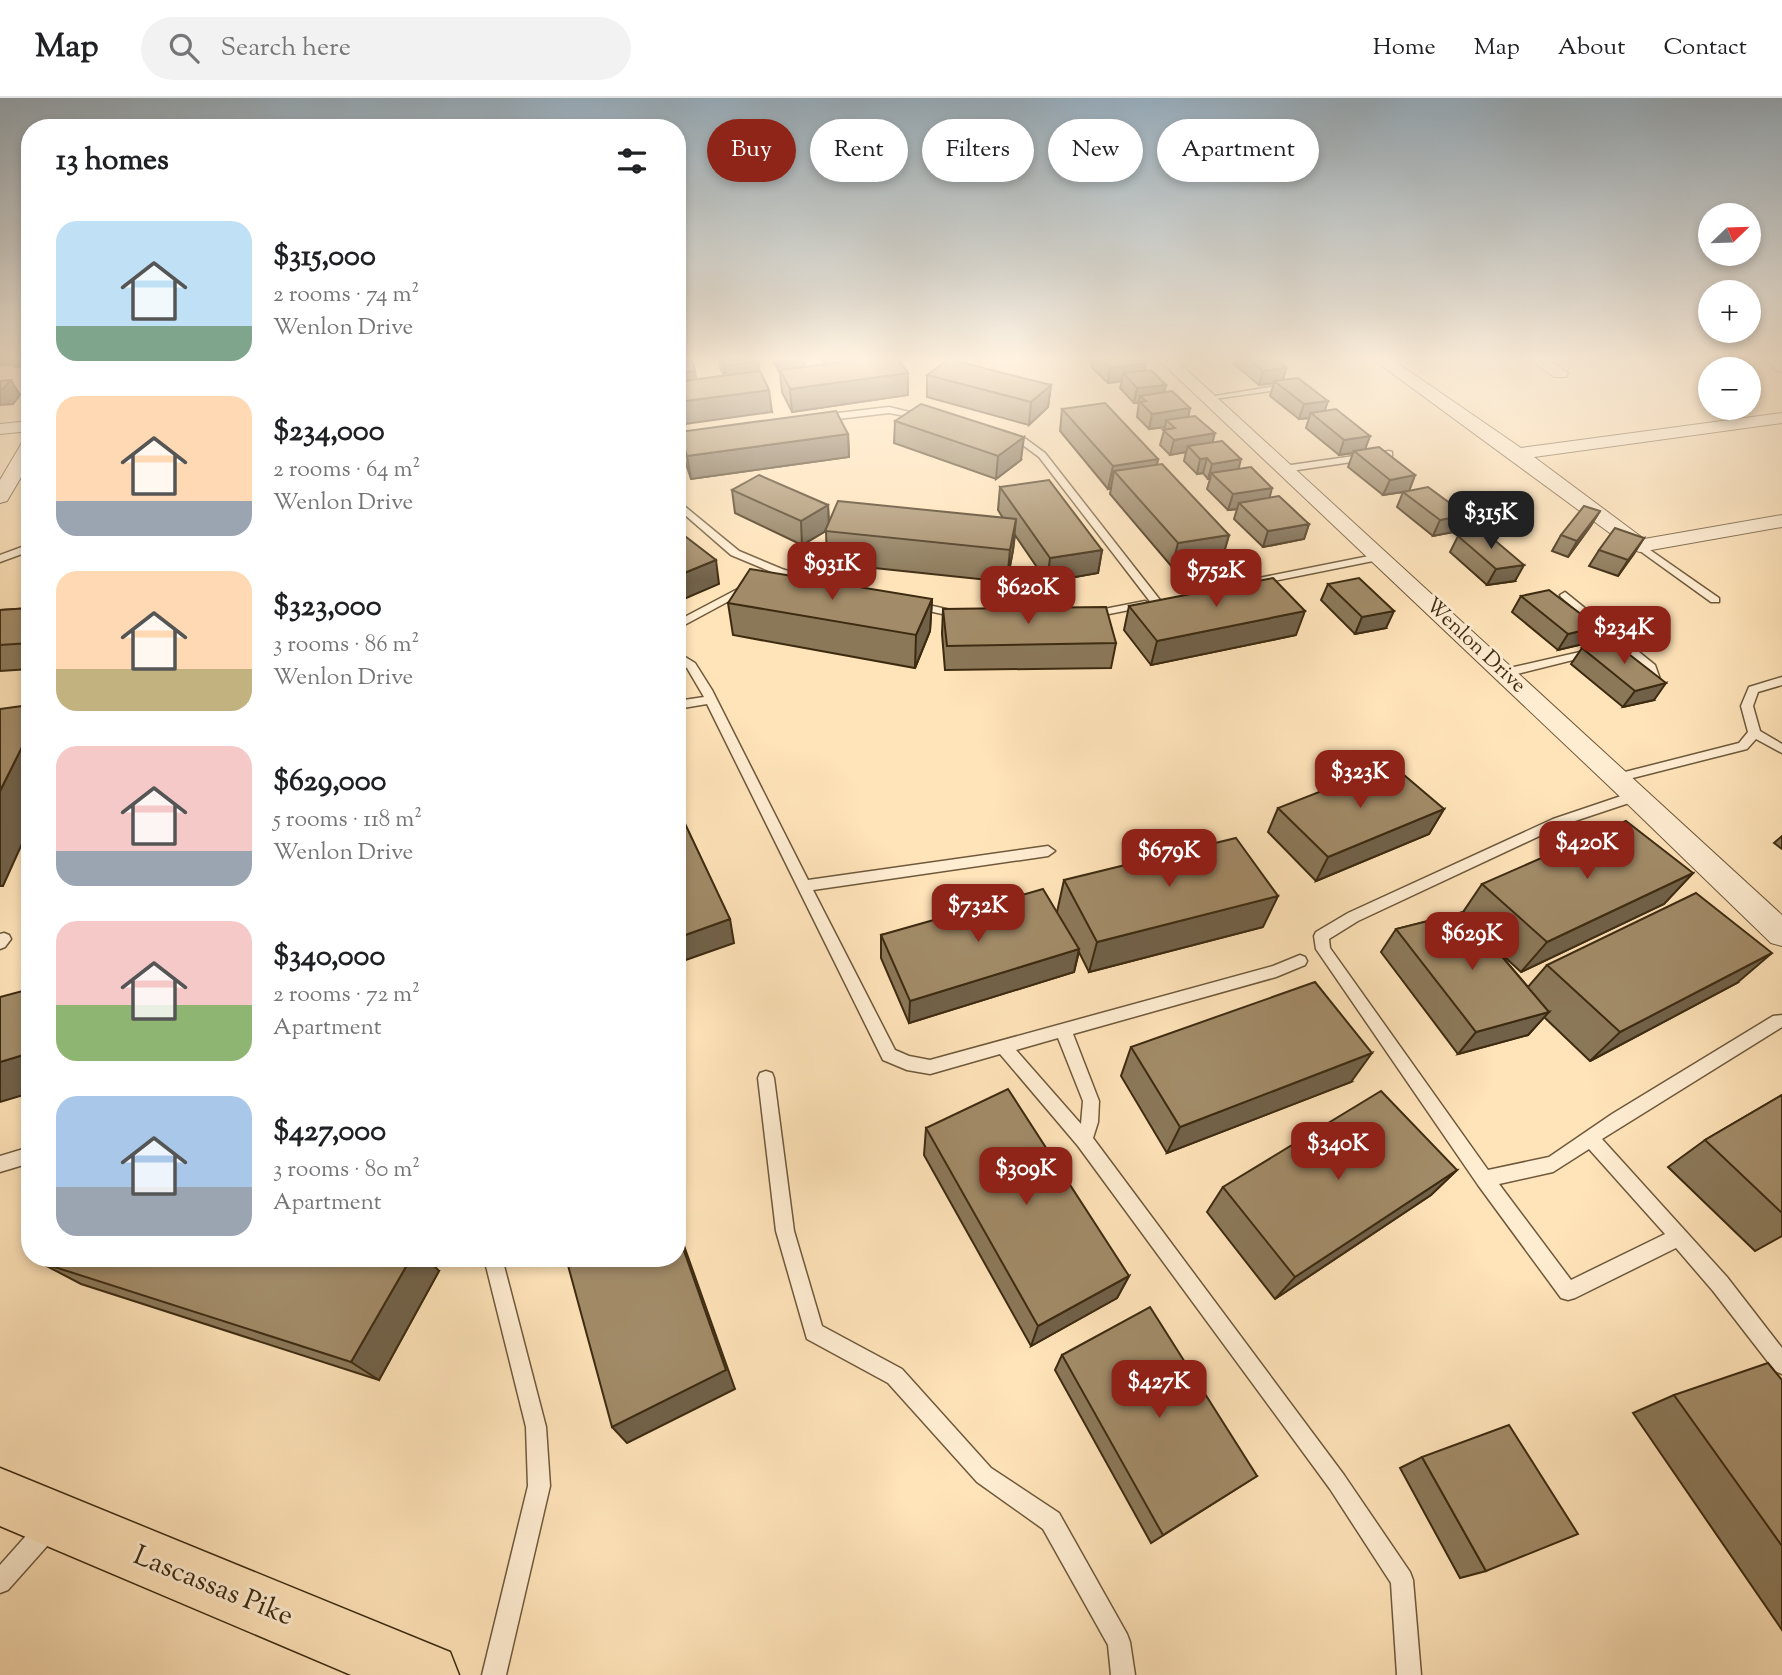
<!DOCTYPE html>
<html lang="en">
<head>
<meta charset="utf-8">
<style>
  :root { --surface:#fff; --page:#f2f2f2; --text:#202124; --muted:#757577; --line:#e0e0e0; --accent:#8f2418 }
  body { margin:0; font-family:"Sorts Mill Goudy",serif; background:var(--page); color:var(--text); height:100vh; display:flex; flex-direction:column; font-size:26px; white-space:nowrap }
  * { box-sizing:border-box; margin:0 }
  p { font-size:23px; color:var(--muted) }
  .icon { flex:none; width:38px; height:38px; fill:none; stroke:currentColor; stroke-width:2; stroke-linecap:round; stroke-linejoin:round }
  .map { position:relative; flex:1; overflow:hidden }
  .details { position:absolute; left:21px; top:21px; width:665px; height:1148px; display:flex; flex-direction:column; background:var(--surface); border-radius:28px; box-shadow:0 4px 10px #0003 }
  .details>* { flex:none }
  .top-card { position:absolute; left:707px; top:21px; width:665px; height:63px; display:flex; gap:14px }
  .needle { width:46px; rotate:67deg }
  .buttons { position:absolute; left:1698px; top:105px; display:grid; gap:14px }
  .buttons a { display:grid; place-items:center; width:63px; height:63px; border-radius:50%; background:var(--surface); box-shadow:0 4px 10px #0003; font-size:35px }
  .price { position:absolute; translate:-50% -60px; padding:0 16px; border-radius:14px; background:var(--accent); color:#fff; font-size:23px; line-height:46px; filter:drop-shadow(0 2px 4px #0008) }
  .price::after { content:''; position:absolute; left:50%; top:42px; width:21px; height:16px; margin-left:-10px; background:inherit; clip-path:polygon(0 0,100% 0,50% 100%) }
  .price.current { background:#222; color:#fff }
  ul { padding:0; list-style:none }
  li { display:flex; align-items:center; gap:21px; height:175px; padding:0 35px }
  li span { display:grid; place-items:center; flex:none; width:196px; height:140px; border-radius:21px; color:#555 }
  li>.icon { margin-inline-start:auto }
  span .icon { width:84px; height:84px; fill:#fffc; stroke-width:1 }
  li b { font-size:30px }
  h2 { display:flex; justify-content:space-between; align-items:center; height:84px; padding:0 35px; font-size:30px }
  .chip { padding:0 24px; border-radius:32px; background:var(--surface); box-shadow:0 4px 10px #0003; font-size:24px; line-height:63px }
  .chip.current { background:var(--accent); color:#fff }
  header { display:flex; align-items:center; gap:42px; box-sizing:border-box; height:98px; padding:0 35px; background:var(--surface); border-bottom:2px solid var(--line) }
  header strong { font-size:33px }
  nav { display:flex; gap:38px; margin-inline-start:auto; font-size:24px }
  .search { width:490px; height:63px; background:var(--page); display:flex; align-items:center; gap:18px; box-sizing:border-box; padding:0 24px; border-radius:38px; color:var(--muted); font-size:26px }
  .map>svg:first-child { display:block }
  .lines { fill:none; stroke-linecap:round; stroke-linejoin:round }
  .lane-casing { stroke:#6e593b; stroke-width:3 }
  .street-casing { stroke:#6e593b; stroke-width:2 }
  .primary-casing { stroke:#3d2b11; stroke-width:3 }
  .lane { fill:#ffedd2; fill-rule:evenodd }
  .street { fill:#ffedd2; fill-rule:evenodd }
  .primary { fill:#ffe3b9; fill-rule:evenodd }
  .wall { fill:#8b7859; stroke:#3d2b11; stroke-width:2 }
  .shaded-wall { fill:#716149; stroke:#3d2b11; stroke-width:2 }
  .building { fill:#a28b68; stroke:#3d2b11; stroke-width:2 }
  .labels { text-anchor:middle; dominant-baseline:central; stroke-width:6; stroke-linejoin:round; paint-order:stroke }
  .far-street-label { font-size:21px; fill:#3d2b11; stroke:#ffedd2 }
  .near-street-label { font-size:28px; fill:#3d2b11; stroke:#ffedd2 }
</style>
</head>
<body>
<header>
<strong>Map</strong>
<div class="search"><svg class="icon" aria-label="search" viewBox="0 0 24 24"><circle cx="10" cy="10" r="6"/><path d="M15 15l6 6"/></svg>Search here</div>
<nav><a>Home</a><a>Map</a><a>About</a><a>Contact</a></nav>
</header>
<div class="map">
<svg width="1782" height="1577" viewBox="0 0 1782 1577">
  <rect width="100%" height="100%" fill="#ffe3b9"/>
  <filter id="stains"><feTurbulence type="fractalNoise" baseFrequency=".00286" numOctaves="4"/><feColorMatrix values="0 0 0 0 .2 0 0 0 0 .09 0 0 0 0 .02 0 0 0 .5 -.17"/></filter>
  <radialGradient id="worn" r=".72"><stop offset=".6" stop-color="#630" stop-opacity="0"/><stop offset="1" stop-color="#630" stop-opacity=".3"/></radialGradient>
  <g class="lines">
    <defs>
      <g id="lane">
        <path d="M1288,286H1291V290L1207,302L1203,300Z"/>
        <path d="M889,309L926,318L922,321L889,315L821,323L817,320L821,317Z"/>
        <path d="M1007,336L1026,341L1045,355L1160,502V506H1152L1039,359L1020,345L1004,341V337Z"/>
        <path d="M1389,353L1392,354V358L1284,374L1279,371L1284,368Z"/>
        <path d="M677,402L739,453L782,471L826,485L821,488L774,475L731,457L677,410Z"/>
        <path d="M1640,445L1719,500V504H1711L1636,450V446Z"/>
        <path d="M30,446V453L0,464V457Z"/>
        <path d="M1379,456L1384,459L1383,461L1254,487L1249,484L1254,481Z"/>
        <path d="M749,485L754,488L753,490L677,531V523Z"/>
        <path d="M1565,494L1655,567L1661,584L1659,587H1651L1646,571L1561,499L1560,497Z"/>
        <path d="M1145,503L1150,506L1149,508L1089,520L1084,517L1089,514Z"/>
        <path d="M915,504L964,515L965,517L960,520L911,509L910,507Z"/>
        <path d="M1593,551L1597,552V556L1505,579L1499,575L1501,572Z"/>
        <path d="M677,554L695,565L712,592L808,782L1048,748L1055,753L1048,758L813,792L895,952L909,958L930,962L1273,868L1300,857L1305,859L1307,863L1305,867L1276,879L1073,936L1099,1003L1098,1024L1093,1040L1344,1377L1410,1474L1413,1482L1421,1577H1397L1391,1485L1330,1391L1078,1048L1000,956L930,976L907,972L883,962L707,606L677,611V603L704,599L687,570L677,563ZM1058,940L1083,1003L1081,1026L1016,952Z"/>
        <path d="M1782,579V587L1758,594L1753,608L1760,633L1782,646V655L1756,641L1747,651L1617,684L1613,683L1611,680L1613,677L1739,645L1748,634L1741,608L1749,589Z"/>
        <path d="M1636,693L1641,695L1642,698L1641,701L1563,727L1358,823L1329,841L1330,850L1488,1072L1549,1059L1612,1016L1773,918L1782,917V929L1602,1041L1727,1179L1782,1250V1276L1775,1273L1713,1193L1676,1150L1575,1200L1568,1202L1561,1200L1478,1087L1316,851L1314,838L1316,834L1348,815L1553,721ZM1589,1051L1665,1136L1571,1182L1499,1086L1553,1074Z"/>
        <path d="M4,835L9,837L11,841L5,849L0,851V836Z"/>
        <path d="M766,973L772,975L774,980L794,1133L822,1228L902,1271L991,1370L1059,1415L1127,1536L1130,1544L1135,1577H1111L1108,1547L1043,1431L977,1384L888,1285L807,1241L776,1133L758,980L760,975Z"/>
        <path d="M30,1049V1065L0,1074V1058Z"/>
        <path d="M484,1160H502L546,1329L550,1388L506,1577H482L528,1388L526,1329Z"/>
        <path d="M48,1419L56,1422L59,1430L56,1438L8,1492L0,1495V1467L40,1422Z"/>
      </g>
      <g id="street">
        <path d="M1159,262H1176L1782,817V848L1771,845L1612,691Z"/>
        <path d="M1374,262H1393L1521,350L1782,315V325L1534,359L1644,441L1782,417V429L1640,454L1633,452Z"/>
        <path d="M1530,262H1549L1568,275L1566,279H1554Z"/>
        <path d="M1767,262H1782V274L1776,273Z"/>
        <path d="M30,323V333L0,336V326Z"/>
        <path d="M30,341V364L7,403L0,405V382L23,343Z"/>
      </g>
      <path id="primary" d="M0,1370L450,1554L459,1577H351L0,1428Z"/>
    </defs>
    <!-- lane casing -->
    <use href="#lane" class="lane-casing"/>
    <!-- street casing -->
    <use href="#street" class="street-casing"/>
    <!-- primary casing -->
    <use href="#primary" class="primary-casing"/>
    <!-- lane -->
    <use href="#lane" class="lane"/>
    <!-- street -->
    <use href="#street" class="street"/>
    <!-- primary -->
    <use href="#primary" class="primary"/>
  </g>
  <!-- wall -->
  <g class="wall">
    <path d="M719,262H758L759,273L772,314L696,281L724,278L720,269Z"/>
    <path d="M773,262H804L805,269L824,267L822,262H901H899L908,275V297L792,314L782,294L780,274H779Z"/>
    <path d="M1088,262H1142L1144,273L1166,287L1164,294L1190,310L1188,319L1238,371L1269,400L1309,426L1304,441L1263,449L1234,421L1237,411L1228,412L1207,391L1210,381H1208L1203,375L1197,376L1184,363L1186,354L1170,357L1160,347L1165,329L1149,331L1137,319L1139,305H1134L1120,290L1122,283L1108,285L1092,270L1093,263L1090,264Z"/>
    <path d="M1235,262H1277L1286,270L1283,282L1328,303L1324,313L1370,338L1365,351L1415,377L1409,393L1466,417L1458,433L1433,438L1397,409L1403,394L1383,397L1348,369L1353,355L1339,357L1306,330L1309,320L1299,321L1270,298L1274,285L1259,287L1234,266Z"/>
    <path d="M927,277L1051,287L1048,309L1029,327L927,299Z"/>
    <path d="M1062,311L1158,361L1157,366L1229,437L1222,461L1172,469L1110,396L1111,390L1108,391L1060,333Z"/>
    <path d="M895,323L1021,362L996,381L894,345Z"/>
    <path d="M679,334L848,336L849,359L691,381L683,357Z"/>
    <path d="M1000,389L1102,452L1098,475L1047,484L1015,437L1013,452L1007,484L827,465L826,433L802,447L735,415L732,392L828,407L829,425L1003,420L998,412Z"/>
    <path d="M1600,413L1590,429L1568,459L1552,453L1561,437Z"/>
    <path d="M1458,438L1515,483L1487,487L1450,454Z"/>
    <path d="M1644,440L1618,478L1589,468L1599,452Z"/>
    <path d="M1328,486L1386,530L1355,536L1321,502Z"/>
    <path d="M1521,498L1587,545L1558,552L1512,514Z"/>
    <path d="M932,501L930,533L915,570L733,537L728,505Z"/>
    <path d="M1129,508L1296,537L1151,567L1124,532Z"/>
    <path d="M30,510V571L0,573V512Z"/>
    <path d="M943,511L1116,545L1111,570L945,572L942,536Z"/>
    <path d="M1582,550L1654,602L1623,609L1571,566Z"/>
    <path d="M1278,710L1444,711L1429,736L1316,783L1268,734Z"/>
    <path d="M1782,738V751L1774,745Z"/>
    <path d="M1693,775L1664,806L1521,874L1493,848L1528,889L1547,867L1737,885L1590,963L1544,919L1528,937L1458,956L1381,854L1396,831L1463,814L1482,786Z"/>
    <path d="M1064,782L1263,829L1089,874L1079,854L1074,874L909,925L881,860V837L1057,814Z"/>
    <path d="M1131,949L1351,984L1167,1055L1121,978Z"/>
    <path d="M1782,997V1138L1755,1153L1668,1069L1705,1042Z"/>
    <path d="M926,1030L1129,1178L1117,1200L1031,1248L924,1057Z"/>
    <path d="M1457,1072L1431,1097L1275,1201L1207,1114L1223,1089Z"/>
    <path d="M39,1164L439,1173L379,1282L81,1186Z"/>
    <path d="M1062,1257L1257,1378L1151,1445L1055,1272Z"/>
    <path d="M1782,1282V1532L1633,1315L1674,1297Z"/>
    <path d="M1422,1359L1486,1473L1460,1480L1400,1370Z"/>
  </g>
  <!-- shaded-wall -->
  <g class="shaded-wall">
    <path d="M0,262H30V268L15,269L12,266L0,267Z"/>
    <path d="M758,262L759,276L726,282L724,268Z"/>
    <path d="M778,262H804L805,271L779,274Z"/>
    <path d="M825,262H859L825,269Z"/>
    <path d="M1146,265L1143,280L1123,275L1122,283L1108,285L1110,270Z"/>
    <path d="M1286,270L1282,284L1274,283V285L1259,287L1263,273Z"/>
    <path d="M695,273L697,287L677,290V275Z"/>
    <path d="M908,275V297L792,314L790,291Z"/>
    <path d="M11,282L20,297L13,306L0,307V292Z"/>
    <path d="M1051,287L1048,309L1029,327L1031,304Z"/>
    <path d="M1166,287L1162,302L1140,298L1139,305H1134L1137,290Z"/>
    <path d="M769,292L772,314L677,327V304Z"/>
    <path d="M1328,303L1323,318L1311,315L1309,320L1299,321L1304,306Z"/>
    <path d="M1190,310L1187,325L1166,322L1165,329L1149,331L1152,316Z"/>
    <path d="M1215,335L1211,350L1188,348L1186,354L1170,357L1174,342Z"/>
    <path d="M848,336L849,359L691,381L687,358Z"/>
    <path d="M1370,338L1364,354L1354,353L1353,355L1339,357L1344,342Z"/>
    <path d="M1024,339L1021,362L996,381L998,358Z"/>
    <path d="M1207,360L1203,375L1197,376L1200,361Z"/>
    <path d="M1158,361L1153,384L1114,373L1111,390L1108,391L1113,368Z"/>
    <path d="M1241,361L1237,377L1211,375L1210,381H1208L1212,366Z"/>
    <path d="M1415,377L1409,393L1383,397L1390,382Z"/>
    <path d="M1272,390L1268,406L1239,405L1237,411L1228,412L1233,396Z"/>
    <path d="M828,407L829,431L802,447L801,423Z"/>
    <path d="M1600,413L1590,429L1568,459L1577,443Z"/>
    <path d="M1466,417L1458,433L1433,438L1440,422Z"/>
    <path d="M1016,421L1013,452L1007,484L1010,452Z"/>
    <path d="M1309,426L1304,441L1263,449L1268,433Z"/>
    <path d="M1229,437L1222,461L1172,469L1178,445Z"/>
    <path d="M1644,440L1634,456L1618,478L1628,462Z"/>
    <path d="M1102,452L1098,475L1047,484L1050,460Z"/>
    <path d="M716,462L719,486L677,504V478Z"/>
    <path d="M1524,467L1515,483L1487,487L1496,471Z"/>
    <path d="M932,501L930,533L915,570L916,537Z"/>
    <path d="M1305,513L1296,537L1151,567L1157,543Z"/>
    <path d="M1394,513L1386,530L1355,536L1362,519Z"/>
    <path d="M1598,529L1587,545L1558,552L1568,536Z"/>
    <path d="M1666,585L1654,602L1623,609L1635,593Z"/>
    <path d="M30,633V728L3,788H0V693Z"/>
    <path d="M1444,711L1429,736L1316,783L1328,759Z"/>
    <path d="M1693,775L1664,806L1521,874L1547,844Z"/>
    <path d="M1278,798L1263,829L1089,874L1097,844Z"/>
    <path d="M730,821L734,845L677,865V840Z"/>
    <path d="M1079,851L1074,874L909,925L910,903Z"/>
    <path d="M1772,855L1737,885L1590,963L1620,934Z"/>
    <path d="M1549,914L1528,937L1458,956L1476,934Z"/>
    <path d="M30,955V995L0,1004V964Z"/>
    <path d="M1372,955L1351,984L1167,1055L1180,1029Z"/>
    <path d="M1457,1072L1431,1097L1275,1201L1295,1179Z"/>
    <path d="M677,1128L735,1291L627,1345L612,1329L677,1133Z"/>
    <path d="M411,1160H427L439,1173L379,1282L351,1264Z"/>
    <path d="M1129,1178L1117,1200L1031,1248L1038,1228Z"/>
  </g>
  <!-- building -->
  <g class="building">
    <path d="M677,262H692L695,273L677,275Z"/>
    <path d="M722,262H758L749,264L724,268Z"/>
    <path d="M861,262H898L908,275L790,291L780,272Z"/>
    <path d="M948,262H952L1051,287L1031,304L927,277Z"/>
    <path d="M1101,262H1142L1146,265L1110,270Z"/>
    <path d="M1250,262H1277L1286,270L1263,273Z"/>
    <path d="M1151,272L1166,287L1137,290L1123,275Z"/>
    <path d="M760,273L769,292L677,304V284Z"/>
    <path d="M1298,280L1328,303L1304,306L1274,283Z"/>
    <path d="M11,282L3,291L0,292V283Z"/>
    <path d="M1172,293L1190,310L1152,316L1140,304L1146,303L1140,298Z"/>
    <path d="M1105,305L1158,361L1113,368L1062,311Z"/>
    <path d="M921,306L1024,339L998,358L895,323Z"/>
    <path d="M1336,311L1370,338L1344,342L1311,315Z"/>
    <path d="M836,313L848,336L687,358L679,334Z"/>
    <path d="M1195,318L1215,335L1174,342L1163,332L1175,330L1166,322Z"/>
    <path d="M1222,343L1241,361L1212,366L1207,360L1200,361L1188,348Z"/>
    <path d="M1379,349L1415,377L1390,382L1354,353Z"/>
    <path d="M1162,366L1229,437L1178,445L1114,373Z"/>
    <path d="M1251,369L1272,390L1233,396L1211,375Z"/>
    <path d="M759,377L828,407L801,423L732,392Z"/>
    <path d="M1049,382L1102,452L1050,460L1000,389Z"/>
    <path d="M1428,389L1466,417L1440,422L1403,394Z"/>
    <path d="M1279,398L1309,426L1268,433L1239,405Z"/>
    <path d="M838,403L1016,421L1010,452L825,433Z"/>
    <path d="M1584,408L1600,413L1577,443L1561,437Z"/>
    <path d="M1615,430L1644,440L1628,462L1599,452Z"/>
    <path d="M677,432L716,462L677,478Z"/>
    <path d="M1485,434L1524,467L1496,471L1458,438Z"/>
    <path d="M750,471L932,501L916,537L728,505Z"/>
    <path d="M1273,480L1305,513L1157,543L1129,508Z"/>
    <path d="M1359,480L1394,513L1362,519L1328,486Z"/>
    <path d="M1549,492L1598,529L1568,536L1521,498Z"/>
    <path d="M1106,509L1116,545L947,548L943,511Z"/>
    <path d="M30,510V545L0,547V512Z"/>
    <path d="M1612,543L1666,585L1635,593L1582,550Z"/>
    <path d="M30,607V633L0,693V611Z"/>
    <path d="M1391,666L1444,711L1328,759L1278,710Z"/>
    <path d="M680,715L730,821L677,840V716Z"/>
    <path d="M1626,723L1693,775L1547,844L1482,786Z"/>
    <path d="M1236,740L1278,798L1097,844L1064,782Z"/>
    <path d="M1043,791L1079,851L910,903L881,837Z"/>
    <path d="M1696,795L1772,855L1620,934L1547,867Z"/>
    <path d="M1464,814L1549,914L1476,934L1396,831Z"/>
    <path d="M1315,884L1372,955L1180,1029L1131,949Z"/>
    <path d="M30,891V955L0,964V899Z"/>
    <path d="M1008,991L1129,1178L1038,1228L926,1030Z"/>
    <path d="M1381,993L1457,1072L1295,1179L1223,1089Z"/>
    <path d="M1782,997V1115L1705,1042Z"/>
    <path d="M677,1133L726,1272L612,1329L566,1160H677Z"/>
    <path d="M42,1160H411L351,1264L39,1164Z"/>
    <path d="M1150,1209L1257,1378L1163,1437L1062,1257Z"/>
    <path d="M1768,1265L1782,1282V1448L1674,1297Z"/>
    <path d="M1509,1327L1578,1436L1486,1473L1422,1359Z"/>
  </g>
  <!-- sky -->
  <linearGradient id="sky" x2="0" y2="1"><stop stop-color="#97aebe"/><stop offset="0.54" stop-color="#fff2e0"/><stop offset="1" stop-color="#fff2e0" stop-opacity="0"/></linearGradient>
  <rect width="1782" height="483" fill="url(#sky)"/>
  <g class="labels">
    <!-- far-street labels -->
    <g class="far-street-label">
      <text transform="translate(1475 548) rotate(43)">Wenlon Drive</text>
    </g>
    <!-- near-street labels -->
    <g class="near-street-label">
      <text transform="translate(213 1489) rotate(22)">Lascassas Pike</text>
    </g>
  </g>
  <rect width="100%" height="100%" filter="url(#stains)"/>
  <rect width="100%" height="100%" fill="url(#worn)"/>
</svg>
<div class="buttons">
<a><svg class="needle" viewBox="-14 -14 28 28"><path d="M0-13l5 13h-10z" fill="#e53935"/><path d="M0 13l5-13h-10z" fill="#757577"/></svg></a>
<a>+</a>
<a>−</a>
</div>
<b class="price current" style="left:1491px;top:453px">$315K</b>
<b class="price" style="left:832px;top:504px">$931K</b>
<b class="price" style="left:1216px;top:511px">$752K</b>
<b class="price" style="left:1028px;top:528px">$620K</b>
<b class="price" style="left:1624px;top:568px">$234K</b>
<b class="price" style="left:1360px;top:712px">$323K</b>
<b class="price" style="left:1587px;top:783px">$420K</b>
<b class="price" style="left:1169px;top:791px">$679K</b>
<b class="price" style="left:978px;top:846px">$732K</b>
<b class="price" style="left:1472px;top:874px">$629K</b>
<b class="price" style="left:1338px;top:1084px">$340K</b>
<b class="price" style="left:1026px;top:1109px">$309K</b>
<b class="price" style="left:1159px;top:1322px">$427K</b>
<div class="top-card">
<a class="chip current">Buy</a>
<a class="chip">Rent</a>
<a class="chip">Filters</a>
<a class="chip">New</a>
<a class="chip">Apartment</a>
</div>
<section class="details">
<h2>13 homes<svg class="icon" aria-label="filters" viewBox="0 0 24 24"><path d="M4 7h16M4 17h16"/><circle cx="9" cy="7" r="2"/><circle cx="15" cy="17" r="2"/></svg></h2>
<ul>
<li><span style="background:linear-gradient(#bfe0f5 75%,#7fa58c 0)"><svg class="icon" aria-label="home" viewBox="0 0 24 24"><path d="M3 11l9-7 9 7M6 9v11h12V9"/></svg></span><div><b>$315,000</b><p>2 rooms · 74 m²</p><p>Wenlon Drive</p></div></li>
<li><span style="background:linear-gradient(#ffd9b3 75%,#9aa5b1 0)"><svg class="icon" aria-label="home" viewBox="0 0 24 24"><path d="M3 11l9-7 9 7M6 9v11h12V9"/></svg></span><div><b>$234,000</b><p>2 rooms · 64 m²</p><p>Wenlon Drive</p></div></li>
<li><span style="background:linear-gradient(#ffd9b3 70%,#c2b280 0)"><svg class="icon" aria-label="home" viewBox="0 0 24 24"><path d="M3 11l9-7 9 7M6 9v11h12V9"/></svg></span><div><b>$323,000</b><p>3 rooms · 86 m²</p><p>Wenlon Drive</p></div></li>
<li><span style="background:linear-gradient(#f6c9c9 75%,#9aa5b1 0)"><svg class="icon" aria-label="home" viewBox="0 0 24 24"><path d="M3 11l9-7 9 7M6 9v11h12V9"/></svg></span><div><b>$629,000</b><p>5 rooms · 118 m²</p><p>Wenlon Drive</p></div></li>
<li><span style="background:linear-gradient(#f6c9c9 60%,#8fb573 0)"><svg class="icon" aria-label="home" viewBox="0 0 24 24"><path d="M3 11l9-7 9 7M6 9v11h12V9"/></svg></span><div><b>$340,000</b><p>2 rooms · 72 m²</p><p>Apartment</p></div></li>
<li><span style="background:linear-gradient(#a9c7e8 65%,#9aa5b1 0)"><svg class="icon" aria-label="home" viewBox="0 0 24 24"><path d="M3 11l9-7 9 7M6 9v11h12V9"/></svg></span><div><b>$427,000</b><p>3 rooms · 80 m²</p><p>Apartment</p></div></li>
</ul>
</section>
</div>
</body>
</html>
